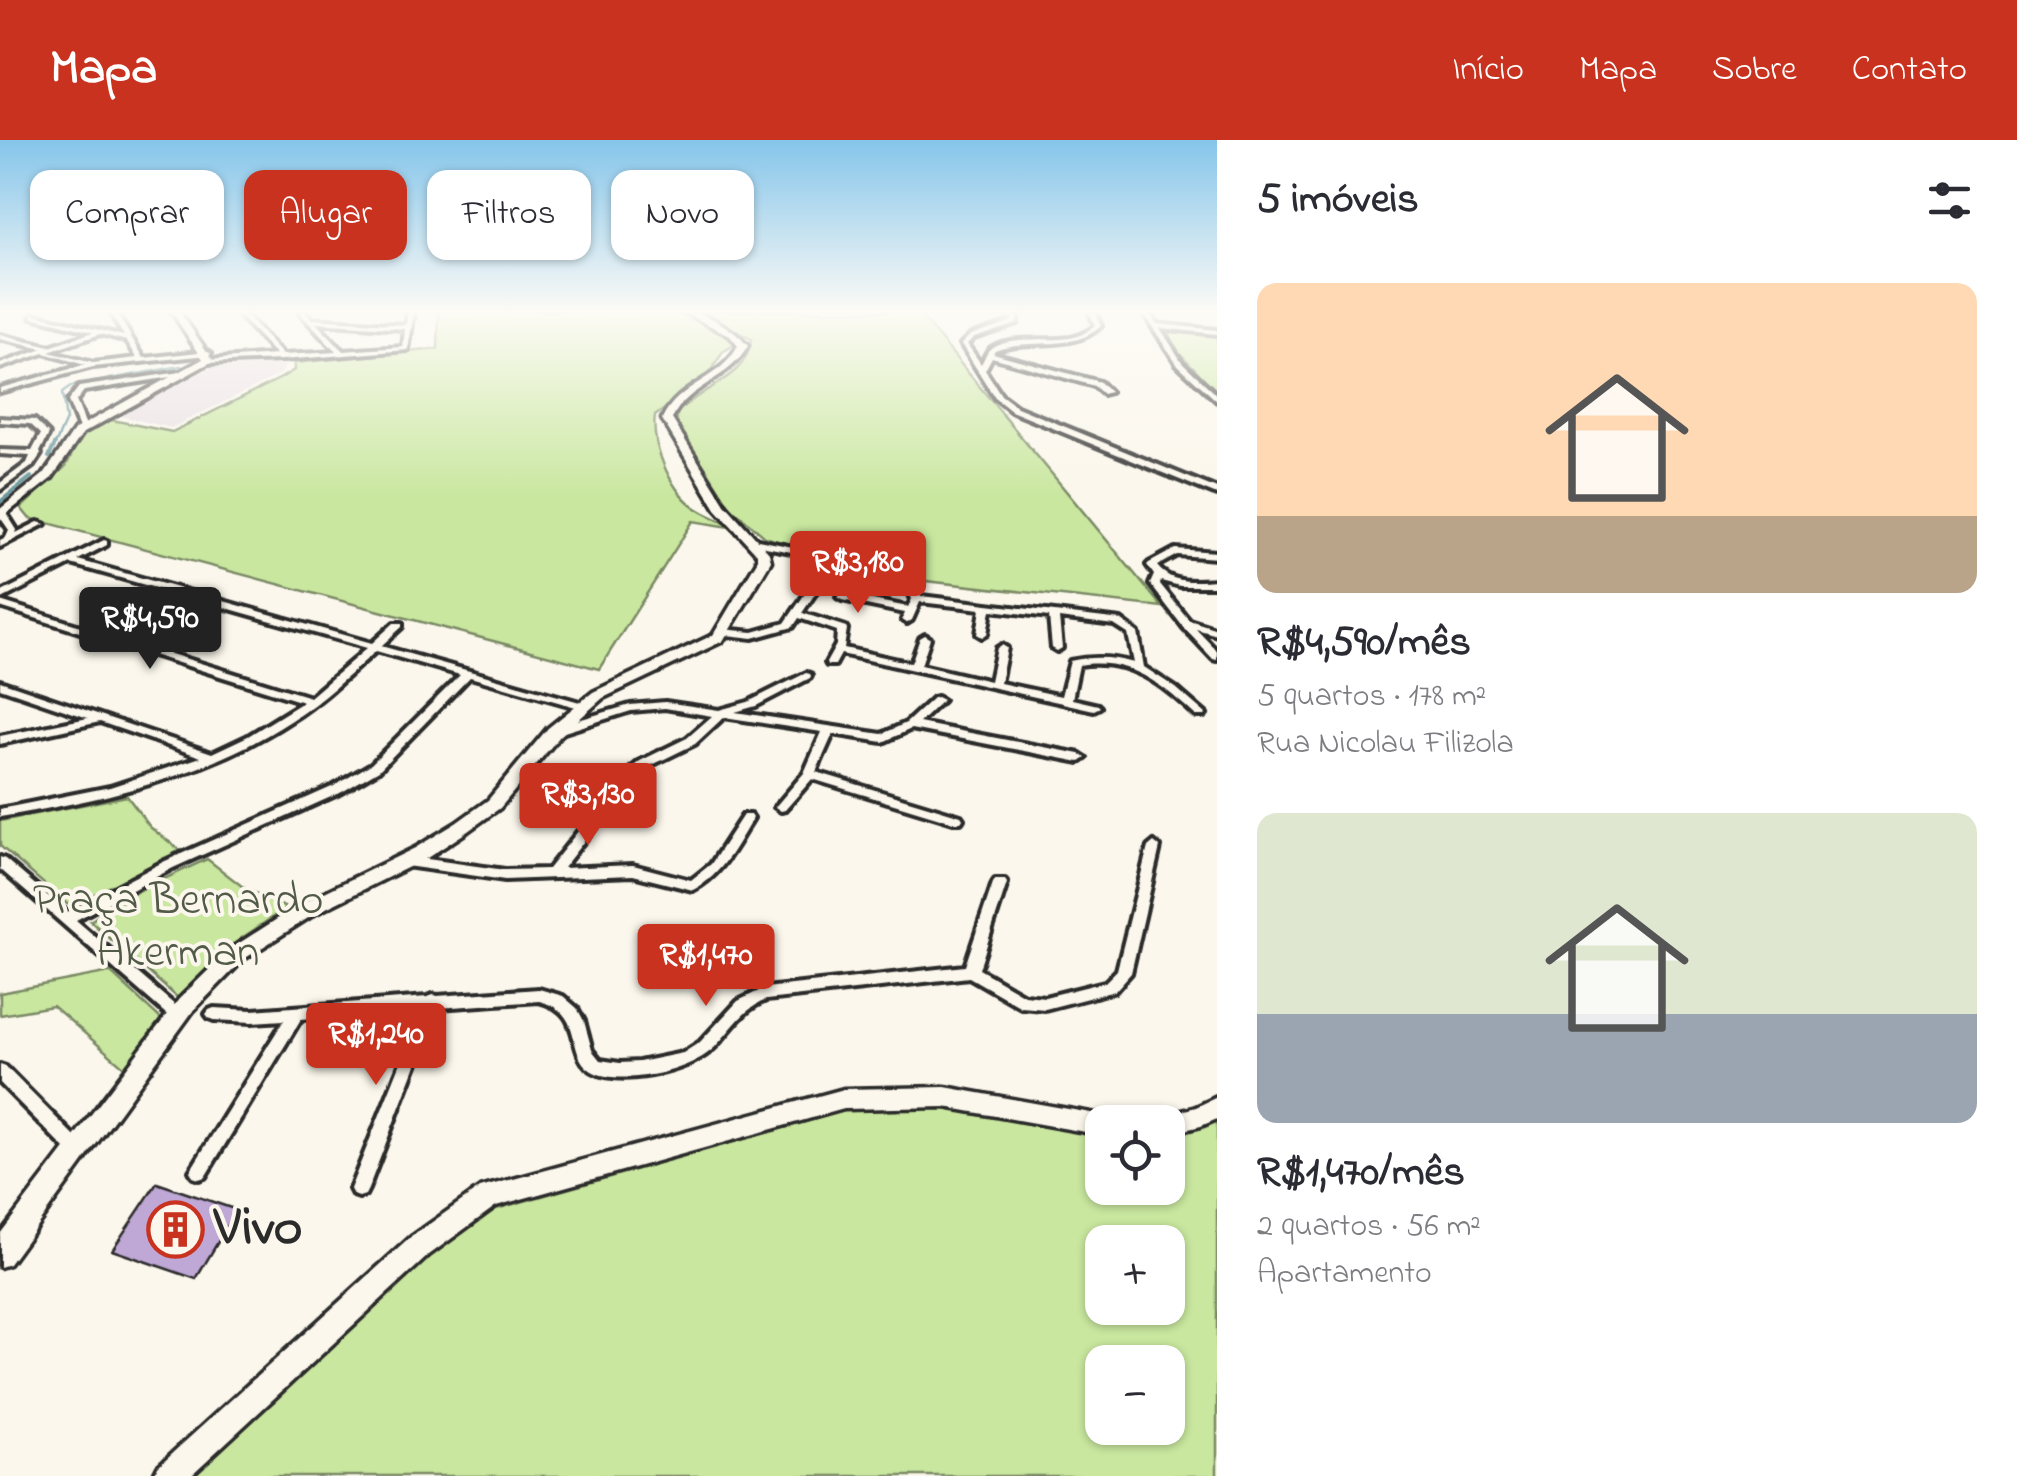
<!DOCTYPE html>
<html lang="pt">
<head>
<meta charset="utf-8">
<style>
  :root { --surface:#fff; --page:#f7f7f7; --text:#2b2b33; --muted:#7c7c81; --accent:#c8321e }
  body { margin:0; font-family:"Indie Flower",sans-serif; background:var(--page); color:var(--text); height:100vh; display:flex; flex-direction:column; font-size:38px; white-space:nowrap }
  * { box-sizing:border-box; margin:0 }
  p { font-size:32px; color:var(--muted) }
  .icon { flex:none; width:55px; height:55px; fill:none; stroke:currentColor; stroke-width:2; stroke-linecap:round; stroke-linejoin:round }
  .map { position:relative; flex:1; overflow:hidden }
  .side { display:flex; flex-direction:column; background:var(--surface); width:800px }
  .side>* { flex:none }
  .banner { position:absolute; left:30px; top:30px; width:950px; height:90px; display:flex; gap:20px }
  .buttons { position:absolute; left:1085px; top:965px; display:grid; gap:20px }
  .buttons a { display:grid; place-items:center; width:100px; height:100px; border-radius:20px; background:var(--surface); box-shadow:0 2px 8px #0004; font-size:50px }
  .price { position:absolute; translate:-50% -85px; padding:0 22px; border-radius:10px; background:var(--accent); color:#fff; font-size:32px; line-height:65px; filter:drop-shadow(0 2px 5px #0008) }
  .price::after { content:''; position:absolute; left:50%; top:60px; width:30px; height:22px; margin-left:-15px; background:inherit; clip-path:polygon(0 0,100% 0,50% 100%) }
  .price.on { background:#222; color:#fff }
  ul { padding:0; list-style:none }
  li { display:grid; align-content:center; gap:20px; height:530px; padding:0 40px }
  li span { display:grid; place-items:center; height:310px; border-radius:20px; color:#555 }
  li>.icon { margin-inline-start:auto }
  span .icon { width:180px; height:180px; fill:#fffc; stroke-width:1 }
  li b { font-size:42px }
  h2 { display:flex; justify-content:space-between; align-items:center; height:120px; padding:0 40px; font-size:42px }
  .tag { padding:0 35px; border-radius:20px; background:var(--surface); box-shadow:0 2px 8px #0004; font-size:35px; line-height:90px }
  .tag.on { background:var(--accent); color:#fff }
  header { display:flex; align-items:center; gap:60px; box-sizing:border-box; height:140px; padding:0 50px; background:var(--accent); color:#fff }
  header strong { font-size:48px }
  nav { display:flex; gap:55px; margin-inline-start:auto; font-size:35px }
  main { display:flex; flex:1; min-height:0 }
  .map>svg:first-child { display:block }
  .built { fill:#e9dfe5 }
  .green { fill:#c9e79f; stroke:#7a8965; stroke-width:2.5; fill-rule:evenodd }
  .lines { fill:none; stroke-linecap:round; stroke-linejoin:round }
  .stream-far1 { stroke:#68979f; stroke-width:2.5 }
  .stream { stroke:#68979f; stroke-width:4 }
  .building { fill:#bfa7d6; stroke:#2b2b2b; stroke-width:2.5 }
  .minor-casing { stroke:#2b2b2b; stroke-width:8 }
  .tertiary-casing { stroke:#2b2b2b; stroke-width:7 }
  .secondary-casing { stroke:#2b2b2b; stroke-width:7 }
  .minor { fill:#fbf7ec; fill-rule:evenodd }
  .tertiary { fill:#fbf7ec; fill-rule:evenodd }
  .secondary { fill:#fbf7ec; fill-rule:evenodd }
  .labels { text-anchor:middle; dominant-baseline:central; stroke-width:8; stroke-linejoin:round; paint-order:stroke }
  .park-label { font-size:45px; fill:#525a48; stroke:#fbf7ec }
  .near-poi-label { font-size:55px; font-weight:bold; fill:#2b2b2b; stroke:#fbf7ec; text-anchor:start }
</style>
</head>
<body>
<header>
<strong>Mapa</strong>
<nav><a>Início</a><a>Mapa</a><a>Sobre</a><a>Contato</a></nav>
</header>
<main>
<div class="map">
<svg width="1217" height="1336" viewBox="0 0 1217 1336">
  <rect width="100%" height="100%" fill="#fbf7ec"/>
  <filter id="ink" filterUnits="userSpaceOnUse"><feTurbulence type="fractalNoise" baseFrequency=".01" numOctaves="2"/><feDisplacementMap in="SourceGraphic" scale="20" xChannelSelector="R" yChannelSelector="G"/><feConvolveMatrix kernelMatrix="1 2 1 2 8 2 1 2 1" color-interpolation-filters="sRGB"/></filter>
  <g filter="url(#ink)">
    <!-- built -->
    <path class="built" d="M288,221L281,234L171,288L116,275L217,224Z"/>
    <!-- green -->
    <g class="green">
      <path d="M439,171H673L730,194L737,203L723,212L706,238L655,276C651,304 669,347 692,365C704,375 722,380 736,388L693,381L599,529L29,378L21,368L66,326L82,294L107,279L172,292L281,238L294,230V223L438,209Z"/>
      <path d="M698,171H917L1162,467L880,436L765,397L730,367L677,283V273C704,244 748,239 751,199Z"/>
      <path d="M1168,191L1217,195V252L1174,207Z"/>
      <path d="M127,656L150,687L180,710L78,765L67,764L0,706V681Z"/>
      <path d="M207,719L243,747L286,768L239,800L179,859L90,781L138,751Z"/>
      <path d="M110,832L161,879L125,928L53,866L0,875V853Z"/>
      <path d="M943,959C1032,974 1129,993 1217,965V1336H182L386,1149L475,1075L848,970ZM1102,982H1168V1048H1102ZM1102,1102H1168V1168H1102ZM1102,1222H1168V1288H1102Z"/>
    </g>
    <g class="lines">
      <!-- stream-far1 -->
      <path class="stream-far1" d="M54,307L66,280L62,253L72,246L181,226"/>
      <!-- stream -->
      <g class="stream">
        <path d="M49,317L55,304"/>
        <path d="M0,362L31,337"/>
      </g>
    </g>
    <!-- building -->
    <path class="building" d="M157,1043L237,1070L196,1139L112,1110Z"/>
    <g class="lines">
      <defs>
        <g id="minor">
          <path d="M109,171H115L144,218L208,211L211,213L208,215L93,227L0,252V248L85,225L44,213L0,228V224L43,209L0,199V195L50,207L93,192L32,177L34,174L124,196ZM100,194L127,201L137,218L93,223L49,212Z"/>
          <path d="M235,171H241L283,215L336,212L298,171H304L312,179L406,185L408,171H414L408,210L282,220L204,223L203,222L206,220L276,215ZM316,183L405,189L403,207L343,211Z"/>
          <path d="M1003,171H1010L1017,176V183L974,197L967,204L981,224C984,220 985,215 988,211C1002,193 1052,203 1074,197C1082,195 1088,191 1095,186L1089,171H1095L1101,186C1072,213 1030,197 995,210L993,213L1100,242L1110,252L1103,254L1094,246L992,217L985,230L1001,255L1017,267L1217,349V355L1011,271L995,258L961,204L970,195L1012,181V178Z"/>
          <path d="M1142,171H1148L1157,184L1217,190V194L1160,188L1182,222L1217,255V261L1177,224Z"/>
          <path d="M187,231L189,232V234L84,251L76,261L87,288L86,290L79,288L68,261L79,247Z"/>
          <path d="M0,278L35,280L49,294L40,312L41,314L33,326L0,350V343L27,323L30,316L0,314V310L32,311L41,294L30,284L0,282Z"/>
          <path d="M0,371H5L17,390L16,393L38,382L45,384L0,407V400L6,397L9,390L0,377Z"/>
          <path d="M104,400L107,401V405L78,420L372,503L394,483H402V487L381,506L587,564L589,566L583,569L470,537L379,630L342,652L173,728L76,780L184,873L187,877L184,881L179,883L174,881L0,729V717L5,719L67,772L163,722L334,646L371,624L460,535L376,511C349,535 323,560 292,580C206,637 101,660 0,677V669L110,647L201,617L100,582L0,604V596L88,578L0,548V541L212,613L248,596L303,562L0,467V461L310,557L367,508L71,424L0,460V453Z"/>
          <path d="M758,400L808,410L847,431L916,449L921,456L1121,480L1138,493L1144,527L1176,548L1206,574L1204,576H1196C1161,544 1130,517 1079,525L1072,559L1098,565L1100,567L1094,570L841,514L835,525H827L826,523L836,505L837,491L799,478L793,487L753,498L718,494L717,492L722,489L753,492L785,483L824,426L802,414L755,405L753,403ZM831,430L841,435L909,453L912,459L908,467L842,454L837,457L842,460L905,473L902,480L907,483L912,480L920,462L981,469L977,494L982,497L987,494L991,470L1049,477L1052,508L1057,511L1062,508L1059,478L1114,485L1128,494L1134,523C1112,517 1093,516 1070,521L1061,556L1000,543L1007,508L1002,505L997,508L990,541L921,525L930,498L925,495L920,498L911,523L844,508L847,489L846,487L802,473Z"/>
          <path d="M1175,409L1217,412V418L1177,415L1157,426C1172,445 1195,441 1217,440V446H1180L1161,441L1160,444L1189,480L1217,489V495L1196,489L1217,511V520L1213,519L1184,488L1150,444L1154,435L1147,425L1149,423Z"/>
          <path d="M806,533L810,534L811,536L810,538L756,566L735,572L882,594L906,583L933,558L937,557L943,560L919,583L1080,614L1086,618L1080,622L911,589L883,602L833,594L816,632L961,676L963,679L961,682H953L812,639L785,670L781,671L775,667L804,633L822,592L724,577L695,604L648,627L630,642L563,728L633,725L691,740L711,724L743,675H751L753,678C736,705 723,735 693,750L633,735L505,740L406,726L401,724L399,721L401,718L406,716L505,730L548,729L622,636L640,621L687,598L712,576L665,568L631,571L558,594L554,593L552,590L554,587L630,565L665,562L719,570L748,562Z"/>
          <path d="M1154,702L1160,707L1131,833L1115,851L1045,869L1021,867L969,837L766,860C743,869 732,889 715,907C692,930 638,942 606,936C557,926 593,874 539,861L438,868L368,1049L365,1055L359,1057L353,1055L350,1049L422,870L301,879L205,1037L199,1039L193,1037L190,1031L284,880L252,882L214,880L209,878L206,874L209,870L214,868L252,870L428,857L433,855L437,856L539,849L563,856L577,868L584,881L592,910L600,920L620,923L639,922L683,913L700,902L738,861L765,848L965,826L993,743L995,740H1005L1007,743L979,829L1024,855L1045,857L1105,842L1117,830L1148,707Z"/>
          <path d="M0,925L6,927L85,1007L87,1012L85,1017L79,1020L73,1017L0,943Z"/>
        </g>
        <g id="tertiary">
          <path d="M171,171H179L213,220L211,222L83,293L52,338L0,379V369L44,334L75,289L203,219Z"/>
          <path d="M682,171C705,171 733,188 748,206C730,240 687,245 672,279L725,364L769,413L771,421L723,501L603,558L560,596L500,668L468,691L427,718L316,773L244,819L193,871L9,1124L0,1127V1094L179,859L230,809L302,763L415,708L456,683L488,660L548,588L593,552L713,495L757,421V414L716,369L662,279C678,243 721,240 738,206L730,196Z"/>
        </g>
        <g id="secondary">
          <path d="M945,947L1102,975L1110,978L1112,982H1102V995L945,967L844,969L496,1066L429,1115L190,1336H153L158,1326L411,1097L480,1048L844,949Z"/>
          <path d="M1217,957V979L1201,986L1168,994V982H1157L1160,977L1196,967Z"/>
        </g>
      </defs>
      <!-- minor casing -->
      <use href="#minor" class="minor-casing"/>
      <!-- tertiary casing -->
      <use href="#tertiary" class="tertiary-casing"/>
      <!-- secondary casing -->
      <use href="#secondary" class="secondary-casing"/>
      <!-- minor -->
      <use href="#minor" class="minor"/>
      <!-- tertiary -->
      <use href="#tertiary" class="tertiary"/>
      <!-- secondary -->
      <use href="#secondary" class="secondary"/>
    </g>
  </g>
  <!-- sky -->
  <linearGradient id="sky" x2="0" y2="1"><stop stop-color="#85c5ea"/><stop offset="0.48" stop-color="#fdfbf6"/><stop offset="1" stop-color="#fdfbf6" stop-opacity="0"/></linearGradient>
  <rect width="1217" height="358" fill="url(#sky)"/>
  <!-- icons -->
  <defs>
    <symbol id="building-ring" viewBox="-11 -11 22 22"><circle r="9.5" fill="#fbf7ec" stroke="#c8321e" stroke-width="1.5"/><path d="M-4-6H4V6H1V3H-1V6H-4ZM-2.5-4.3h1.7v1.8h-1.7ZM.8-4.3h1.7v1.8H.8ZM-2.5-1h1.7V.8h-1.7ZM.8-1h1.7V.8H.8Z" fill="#c8321e"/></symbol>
  </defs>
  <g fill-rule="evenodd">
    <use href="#building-ring" x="144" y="1058" width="63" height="63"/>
  </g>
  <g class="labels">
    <!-- park labels -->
    <g class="park-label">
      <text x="178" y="762">Praça Bernardo<tspan x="178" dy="52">Akerman</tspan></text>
    </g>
    <!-- near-poi labels -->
    <g class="near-poi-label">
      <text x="214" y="1090">Vivo</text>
    </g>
  </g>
</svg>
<div class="buttons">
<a><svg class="icon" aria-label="locate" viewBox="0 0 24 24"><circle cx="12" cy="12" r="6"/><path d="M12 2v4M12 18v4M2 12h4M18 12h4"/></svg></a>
<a>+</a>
<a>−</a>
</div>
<b class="price" style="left:858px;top:476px">R$3,180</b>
<b class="price on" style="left:150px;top:532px">R$4,590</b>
<b class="price" style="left:588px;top:708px">R$3,130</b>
<b class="price" style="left:706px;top:869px">R$1,470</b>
<b class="price" style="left:376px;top:948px">R$1,240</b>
<div class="banner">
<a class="tag">Comprar</a>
<a class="tag on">Alugar</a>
<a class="tag">Filtros</a>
<a class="tag">Novo</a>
</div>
</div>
<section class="side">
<h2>5 imóveis<svg class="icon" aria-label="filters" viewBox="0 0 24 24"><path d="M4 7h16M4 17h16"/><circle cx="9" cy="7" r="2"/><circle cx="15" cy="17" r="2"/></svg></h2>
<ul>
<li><span style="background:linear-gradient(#ffd9b3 75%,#b9a48a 0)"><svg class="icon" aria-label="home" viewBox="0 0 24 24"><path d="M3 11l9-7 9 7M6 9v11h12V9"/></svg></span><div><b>R$4,590/mês</b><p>5 quartos · 178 m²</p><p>Rua Nicolau Filizola</p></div></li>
<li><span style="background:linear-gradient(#dfe7d0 65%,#9aa5b1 0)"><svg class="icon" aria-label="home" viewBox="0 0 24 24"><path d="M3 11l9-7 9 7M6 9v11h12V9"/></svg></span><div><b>R$1,470/mês</b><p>2 quartos · 56 m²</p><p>Apartamento</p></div></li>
</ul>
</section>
</main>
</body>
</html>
